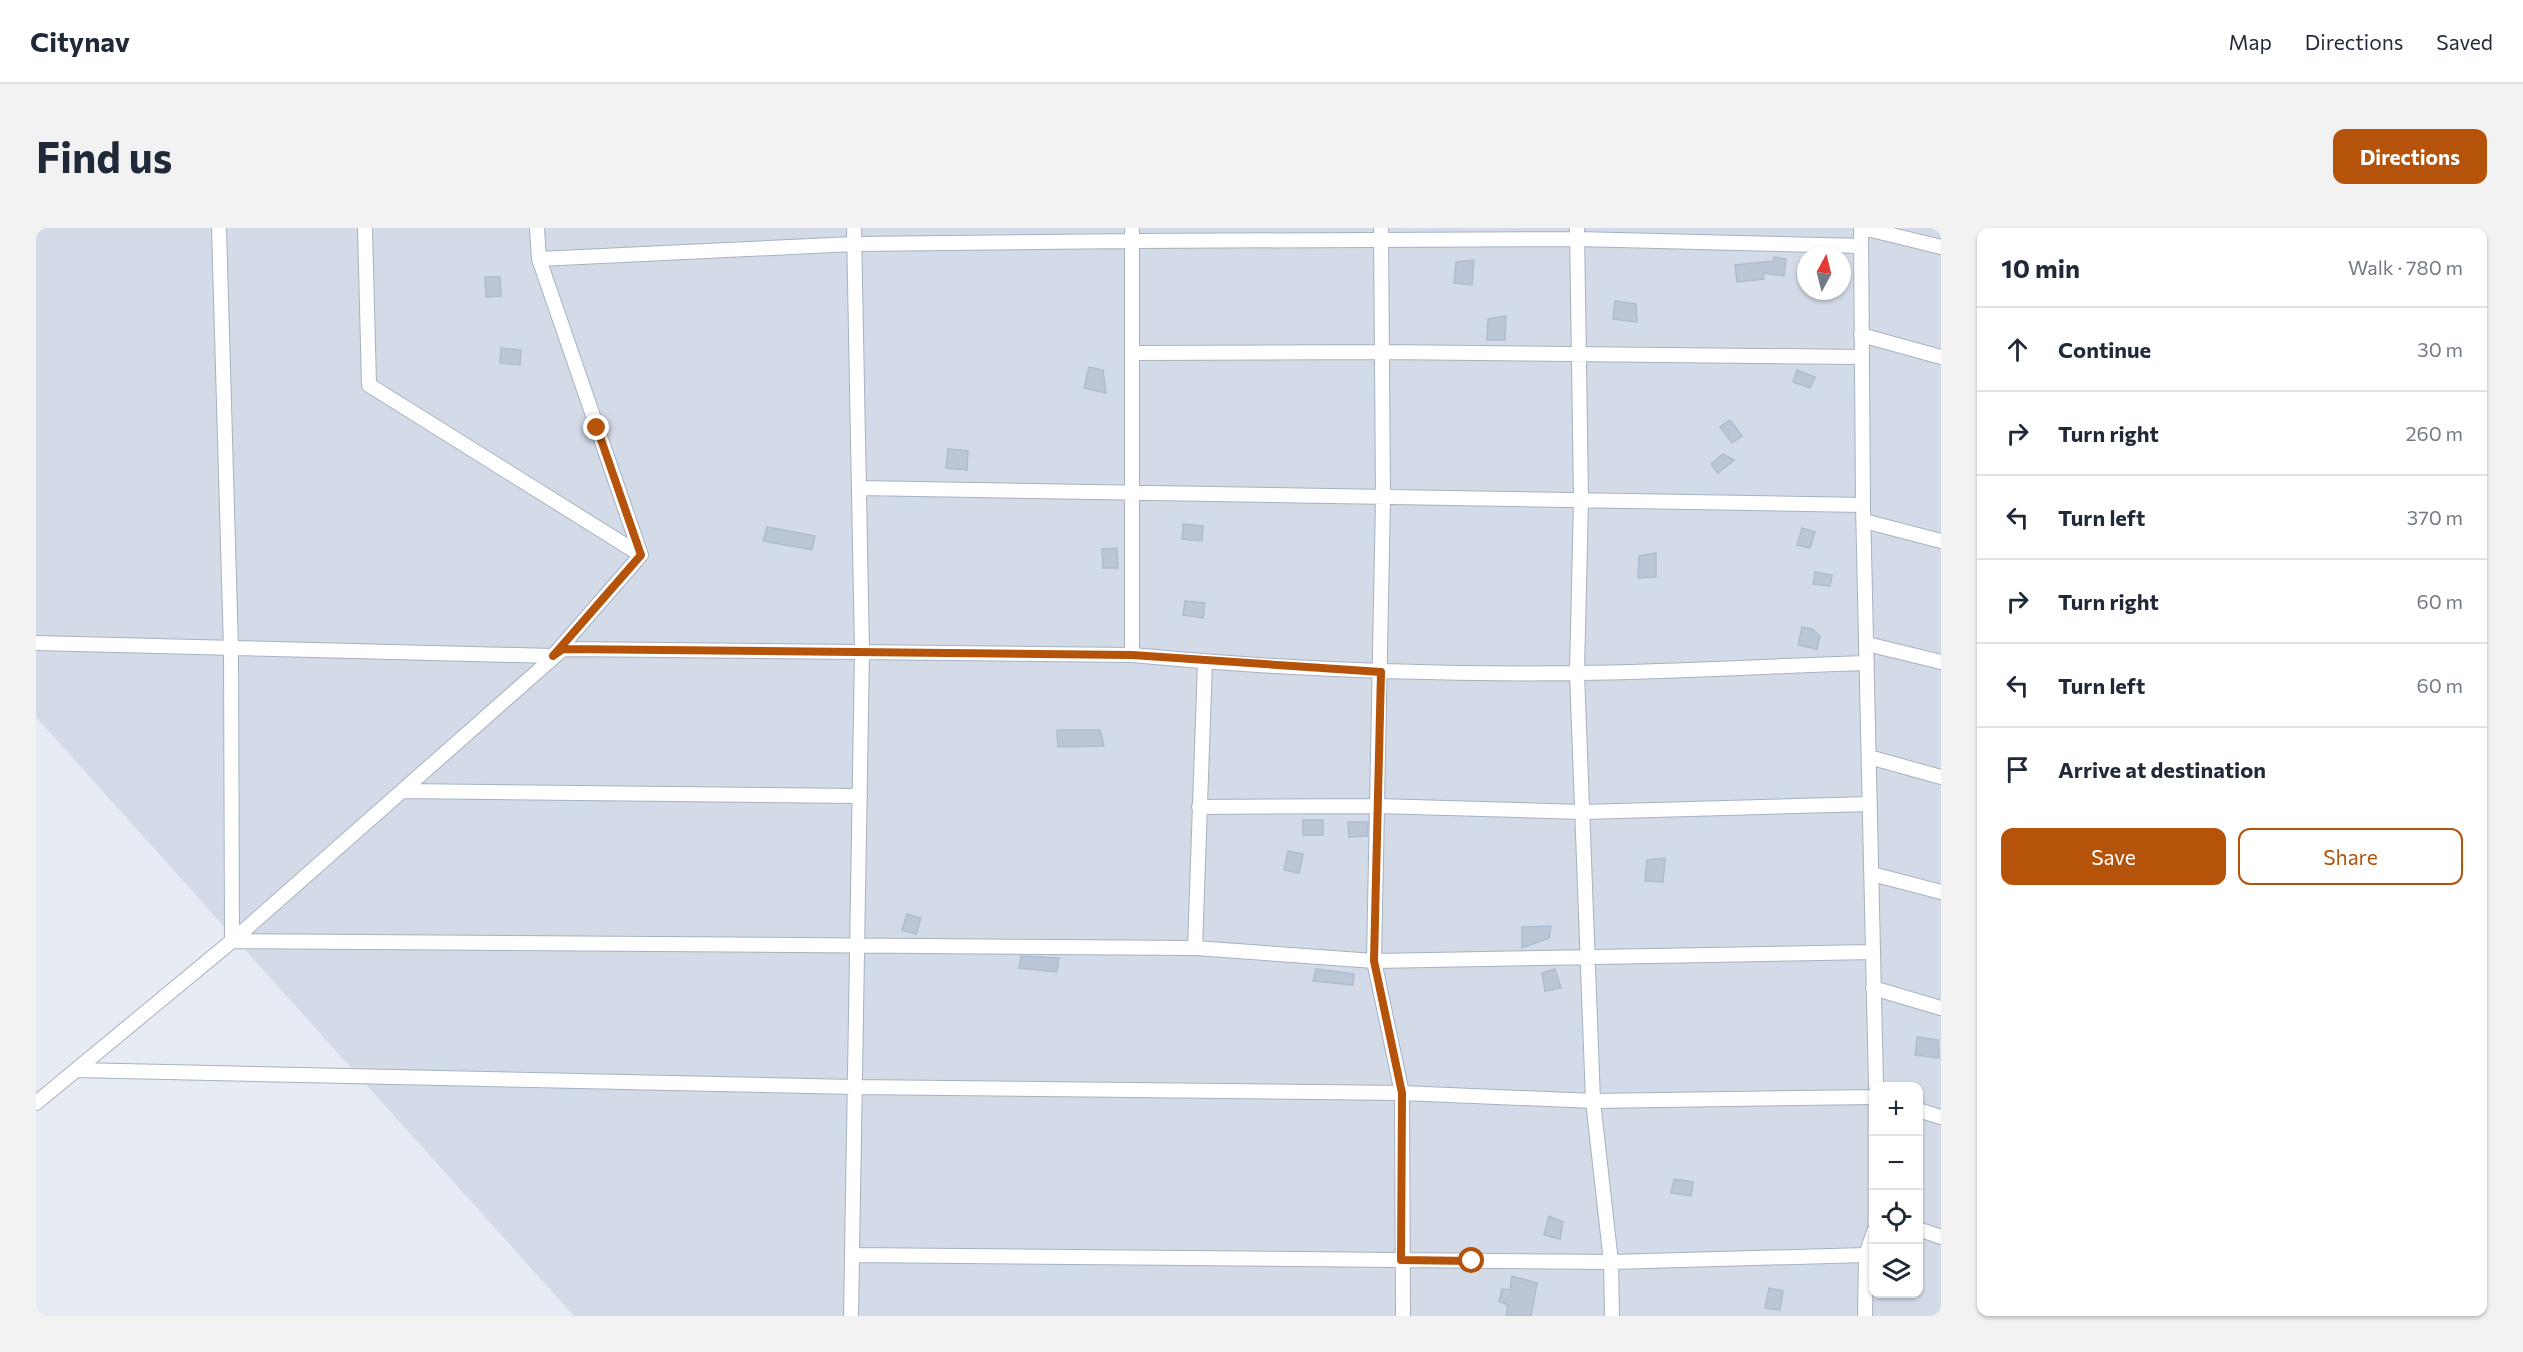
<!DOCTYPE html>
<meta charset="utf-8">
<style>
:root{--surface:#fff;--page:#f2f2f3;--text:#1f2937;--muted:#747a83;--line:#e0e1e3;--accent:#b45309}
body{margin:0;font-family:Commissioner,sans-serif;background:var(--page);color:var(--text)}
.controls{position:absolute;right:18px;bottom:18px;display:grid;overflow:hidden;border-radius:12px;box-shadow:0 2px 4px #0004}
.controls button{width:54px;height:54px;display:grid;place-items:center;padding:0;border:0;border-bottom:2px solid var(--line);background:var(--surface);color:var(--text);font:30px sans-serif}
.compass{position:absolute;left:1761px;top:18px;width:54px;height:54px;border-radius:50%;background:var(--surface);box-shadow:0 2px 4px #0004;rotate:7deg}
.stop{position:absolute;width:18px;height:18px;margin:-14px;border:4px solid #b45309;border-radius:50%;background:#fff}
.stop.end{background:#b45309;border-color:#fff;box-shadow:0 2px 6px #0008}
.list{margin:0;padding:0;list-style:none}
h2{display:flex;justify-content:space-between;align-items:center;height:78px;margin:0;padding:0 24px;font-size:26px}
h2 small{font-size:20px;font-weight:400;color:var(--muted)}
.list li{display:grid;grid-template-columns:39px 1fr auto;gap:18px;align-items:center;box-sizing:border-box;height:84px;padding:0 24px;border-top:2px solid var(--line)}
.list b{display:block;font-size:22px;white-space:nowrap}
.list em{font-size:20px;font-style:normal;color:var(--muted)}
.actions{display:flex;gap:12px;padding:18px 24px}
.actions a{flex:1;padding:14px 0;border:2px solid var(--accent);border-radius:12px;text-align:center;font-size:21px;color:var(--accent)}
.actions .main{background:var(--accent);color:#fff}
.icon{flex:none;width:33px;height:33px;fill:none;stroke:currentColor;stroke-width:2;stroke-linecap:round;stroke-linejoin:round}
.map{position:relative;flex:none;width:1905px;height:1088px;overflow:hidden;border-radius:12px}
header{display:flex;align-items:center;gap:36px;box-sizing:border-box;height:84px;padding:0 30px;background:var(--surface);border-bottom:2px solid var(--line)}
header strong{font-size:28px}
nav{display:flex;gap:33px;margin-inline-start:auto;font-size:21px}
.intro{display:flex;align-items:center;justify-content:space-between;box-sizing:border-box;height:144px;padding:0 36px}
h1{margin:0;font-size:42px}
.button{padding:15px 27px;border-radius:12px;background:var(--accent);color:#fff;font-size:21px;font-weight:700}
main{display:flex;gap:36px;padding:0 36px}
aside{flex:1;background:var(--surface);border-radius:12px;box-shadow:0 2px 4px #0004}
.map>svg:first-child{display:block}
.residential{fill:#d4dbe8;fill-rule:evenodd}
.building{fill:#bbc7d6;stroke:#adbdd1;stroke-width:1.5}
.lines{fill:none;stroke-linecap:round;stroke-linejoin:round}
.street-casing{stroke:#a8b1c0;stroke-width:16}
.street{stroke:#fff;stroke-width:14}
.route{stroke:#b45309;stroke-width:8}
</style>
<header>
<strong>Citynav</strong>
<nav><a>Map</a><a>Directions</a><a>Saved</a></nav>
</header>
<div class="intro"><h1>Find us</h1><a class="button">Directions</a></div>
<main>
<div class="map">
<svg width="1905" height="1088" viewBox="0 0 1905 1088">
<rect width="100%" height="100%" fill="#e6ebf4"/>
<path class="residential" d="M0,0H1905V1088H538L0,489ZM1770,27H1806V63H1770ZM1838,858H1882V1066H1838Z"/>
<path class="building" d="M1738,29L1750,31L1748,48L1727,45L1728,51L1701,54L1699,37L1737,33Z
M1438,32L1436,57L1418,55L1420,34Z
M449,49H464L465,68L450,69Z
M1579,73L1600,76L1601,94L1577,91Z
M1470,88L1469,112H1451L1452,91Z
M465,120L485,122L484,137L464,135Z
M1053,139L1067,142L1070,165L1048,160Z
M1761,142L1779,149L1774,160L1757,154Z
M1694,192L1706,208L1696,215L1684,199Z
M912,221L932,223L931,242L910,240Z
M1687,226L1698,232L1682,245L1675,236Z
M1147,296L1167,298L1166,313L1146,311Z
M731,299L779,308L776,322L727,313Z
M1766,300L1779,304L1774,320L1761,317Z
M1081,320L1082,340H1067L1066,321Z
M1620,325V349L1602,350L1603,328Z
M1779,344L1796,347L1794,358L1777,356Z
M1149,373L1169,375L1167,390L1147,387Z
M1766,399L1776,401L1784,408L1781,421L1762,417Z
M1021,502H1064L1068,518L1022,519Z
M1267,592H1287V607H1267Z
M1312,594H1332L1331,608L1313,609Z
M1252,623L1267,626L1263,645L1248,642Z
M1629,630L1627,654L1609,653L1611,632Z
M871,686L885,690L880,706L866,702Z
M1515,698L1513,710L1486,720V699Z
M985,728L1023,730L1021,744L983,740Z
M1280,741L1318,746L1317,757L1277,753Z
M1519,741L1525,760L1509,763L1506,745Z
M1881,809L1902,812L1903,830L1879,827Z
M1638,951L1657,954L1655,968L1635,965Z
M1513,988L1527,994L1524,1011L1508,1007Z
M1476,1048L1501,1055L1495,1088H1470L1472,1077L1463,1073L1466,1061L1474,1062Z
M1733,1060L1747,1063L1744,1082L1729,1080Z"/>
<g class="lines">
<defs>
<path id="street" d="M183,0L195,422L196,713L1159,720L1338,733L1837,724
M329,0L333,157L605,327
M1345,0L1347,270L1338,733L1366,865L1367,1088
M1541,0L1545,271L1541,445L1557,873L1575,1034L1576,1088
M1825,0L1827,277L1840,858
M1827,0L1905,19
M503,31L818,16L1097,13L1541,11L1825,18
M1825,107L1905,129
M1097,125L1346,124L1826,129
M823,260L1827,277
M1828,293L1905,313
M0,415L517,428L605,327L503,31L501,0
M1831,416L1905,434
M1096,427V0
M1831,435C1734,438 1637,444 1541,445C1392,447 1243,441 1096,427L527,421L196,713L40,842L819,859L1366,865L1557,873L1838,869
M1833,529L1905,549
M367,563L824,568
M1163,579L1341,578L1546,584L1834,576
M1836,646L1905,664
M1159,720L1169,434
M1837,760L1905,780
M0,875L40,842
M1882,882L1905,889
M1882,1001L1905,1009
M816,1027L1575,1034L1830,1027
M815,1088L826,424L818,0
M1829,1088L1830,1027L1838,1003"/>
</defs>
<use href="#street" class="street-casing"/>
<use href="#street" class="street"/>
</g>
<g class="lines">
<path class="route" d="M561,200L605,327L517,428L527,421L1096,427L1345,444L1338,733L1366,865L1365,1032L1436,1033"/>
</g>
</svg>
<div class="controls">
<button>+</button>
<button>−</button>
<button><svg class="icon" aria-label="locate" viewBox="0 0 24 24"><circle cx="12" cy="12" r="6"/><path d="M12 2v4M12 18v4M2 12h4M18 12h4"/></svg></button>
<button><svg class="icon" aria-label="layers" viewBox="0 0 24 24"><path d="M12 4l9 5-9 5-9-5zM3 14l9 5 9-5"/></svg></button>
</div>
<svg class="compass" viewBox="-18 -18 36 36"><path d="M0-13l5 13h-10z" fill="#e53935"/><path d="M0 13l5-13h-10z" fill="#747a83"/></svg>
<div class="stop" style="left:1436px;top:1033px"></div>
<div class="stop end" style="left:561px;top:200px"></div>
</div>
<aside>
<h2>10 min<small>Walk · 780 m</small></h2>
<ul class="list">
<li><svg class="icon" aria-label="ahead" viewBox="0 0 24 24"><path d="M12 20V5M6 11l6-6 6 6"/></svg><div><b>Continue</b></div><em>30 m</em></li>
<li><svg class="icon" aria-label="right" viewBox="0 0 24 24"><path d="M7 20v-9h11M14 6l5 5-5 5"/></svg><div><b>Turn right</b></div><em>260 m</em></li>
<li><svg class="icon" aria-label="left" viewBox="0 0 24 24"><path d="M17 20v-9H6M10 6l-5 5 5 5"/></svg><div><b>Turn left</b></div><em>370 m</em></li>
<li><svg class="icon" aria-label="right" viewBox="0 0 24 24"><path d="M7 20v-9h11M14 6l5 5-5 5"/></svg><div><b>Turn right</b></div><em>60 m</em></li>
<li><svg class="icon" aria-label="left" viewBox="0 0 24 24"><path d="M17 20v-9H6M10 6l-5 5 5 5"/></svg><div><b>Turn left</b></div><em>60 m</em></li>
<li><svg class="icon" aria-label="arrive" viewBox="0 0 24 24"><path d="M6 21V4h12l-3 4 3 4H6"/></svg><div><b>Arrive at destination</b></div></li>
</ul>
<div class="actions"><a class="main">Save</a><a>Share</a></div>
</aside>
</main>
